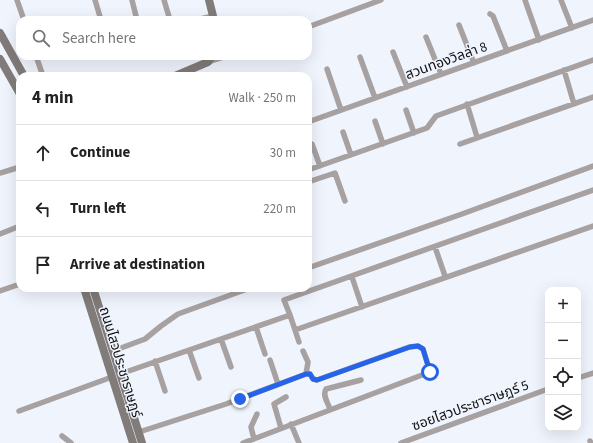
<!DOCTYPE html>
<meta charset="utf-8">
<style>
:root{--surface:#fff;--page:#f6f6f6;--text:#222;--muted:#767676;--line:#e0e0e0}
body{margin:0;font-family:"Source Sans 3","Noto Sans Thai",sans-serif;background:var(--page);color:var(--text)}
.controls{position:absolute;right:12px;bottom:12px;display:grid;overflow:hidden;border-radius:8px;box-shadow:0 4px 16px #0002}
.controls button{width:36px;height:36px;display:grid;place-items:center;padding:0;border:0;border-bottom:1px solid var(--line);background:var(--surface);color:var(--text);font:20px sans-serif}
.stop{position:absolute;width:12px;height:12px;margin:-9px;border:3px solid #2563eb;border-radius:50%;background:#fff}
.stop.end{background:#2563eb;border-color:#fff;box-shadow:0 1px 4px #0008}
.list{margin:0;padding:0;list-style:none}
h2{display:flex;justify-content:space-between;align-items:center;height:52px;margin:0;padding:0 16px;font-size:17px}
h2 small{font-size:13px;font-weight:400;color:var(--muted)}
.list li{display:grid;grid-template-columns:26px 1fr auto;gap:12px;align-items:center;box-sizing:border-box;height:56px;padding:0 16px;border-top:1px solid var(--line)}
.list b{display:block;font-size:15px;white-space:nowrap}
.list em{font-size:13px;font-style:normal;color:var(--muted)}
.icon{flex:none;width:22px;height:22px;fill:none;stroke:currentColor;stroke-width:2;stroke-linecap:round;stroke-linejoin:round}
.map{position:relative;flex:none;width:593px;height:443px;overflow:hidden}
.search{position:absolute;background:var(--surface);box-shadow:0 4px 16px #0002;left:16px;top:16px;width:296px;height:44px;display:flex;align-items:center;gap:10px;box-sizing:border-box;padding:0 14px;border-radius:12px;color:var(--muted);font-size:15px}
.panel{position:absolute;background:var(--surface);box-shadow:0 4px 16px #0002;left:16px;top:72px;width:296px;height:220px;border-radius:12px}
.map>svg:first-child{display:block}
.lines{fill:none;stroke-linecap:round;stroke-linejoin:round}
.street{stroke:#a7a2a1;stroke-width:5.5}
.secondary{stroke:#817b79;stroke-width:8}
.route{stroke:#2563eb;stroke-width:5}
.labels{text-anchor:middle;stroke-width:3;stroke-linejoin:round;paint-order:stroke}
.street-label{font-size:14px;fill:#111215;stroke:#f0f4fd}
</style>
<div class="map">
<svg width="593" height="443" viewBox="0 0 593 443">
<rect width="100%" height="100%" fill="#f0f4fd"/>
<g class="lines">
<path class="street" d="M17,0L24,20
M95,0L101,20
M132,0L137,20
M164,0L170,20
M525,0L539,40
M561,0L572,28
M490,14L493,16L507,51
M196,20L213,16
M459,25L474,63
M308,27L381,0
M426,37L441,74
M393,52L407,87
M36,56L43,76
M360,57L375,98
M208,62L227,56
M327,69L341,110
M564,70L574,104
M467,104L477,137
M406,110L414,133
M375,121L383,144
M308,122L593,20
M343,132L351,155
M312,144L320,166
M460,144L593,97
M308,170L427,128L436,116L593,60
M0,173L20,167
M20,179V180
M308,182L335,173L345,201
M0,234L20,226
M435,247L445,276
M308,268L462,214L593,166
M352,277L362,307
M0,291L20,284
M290,315L295,330L593,226
M256,327L265,354
M295,330L299,342
M221,339L231,367
M189,350L199,378
M113,351L145,339L161,326L178,314L250,288
M303,351L308,362L306,374
M270,360L278,384
M155,361L165,391
M120,374L290,315L284,300L593,190
M578,378L593,373
M330,409C328,403 322,395 326,389L361,380
M19,411L112,377
M291,424L299,443
M281,428L274,404L286,397
M139,432L226,404L306,374H310L313,379L317,380L409,347L418,346L423,349L430,372L243,443
M62,436L71,443
M254,439L251,427L257,414
M590,441L591,443
M401,443L548,389"/>
<path class="secondary" d="M209,0L214,20
M0,33L24,76
M0,59L20,94
M175,76L208,62L212,56
M84,288L133,443
M93,288L142,443"/>
</g>
<g class="lines">
<path class="route" d="M240,399L306,374H310L313,379L317,380L410,347L418,346L423,349L430,372"/>
</g>
<g class="labels">
<g class="street-label">
<text transform="translate(446 60) rotate(-20)" y="5">สวนทองวิลล่า 8</text>
<text transform="translate(121 362) rotate(73)" y="5">ถนนไสวประชาราษฎร์</text>
<text transform="translate(470 405) rotate(-20)" y="5">ซอยไสวประชาราษฎร์ 5</text>
</g>
</g>
</svg>
<div class="controls">
<button>+</button>
<button>−</button>
<button><svg class="icon" aria-label="locate" viewBox="0 0 24 24"><circle cx="12" cy="12" r="6"/><path d="M12 2v4M12 18v4M2 12h4M18 12h4"/></svg></button>
<button><svg class="icon" aria-label="layers" viewBox="0 0 24 24"><path d="M12 4l9 5-9 5-9-5zM3 14l9 5 9-5"/></svg></button>
</div>
<div class="stop" style="left:430px;top:372px"></div>
<div class="stop end" style="left:240px;top:399px"></div>
<div class="search"><svg class="icon" aria-label="search" viewBox="0 0 24 24"><circle cx="10" cy="10" r="6"/><path d="M15 15l6 6"/></svg>Search here</div>
<section class="panel">
<h2>4 min<small>Walk · 250 m</small></h2>
<ul class="list">
<li><svg class="icon" aria-label="ahead" viewBox="0 0 24 24"><path d="M12 20V5M6 11l6-6 6 6"/></svg><div><b>Continue</b></div><em>30 m</em></li>
<li><svg class="icon" aria-label="left" viewBox="0 0 24 24"><path d="M17 20v-9H6M10 6l-5 5 5 5"/></svg><div><b>Turn left</b></div><em>220 m</em></li>
<li><svg class="icon" aria-label="arrive" viewBox="0 0 24 24"><path d="M6 21V4h12l-3 4 3 4H6"/></svg><div><b>Arrive at destination</b></div></li>
</ul>
</section>
</div>
